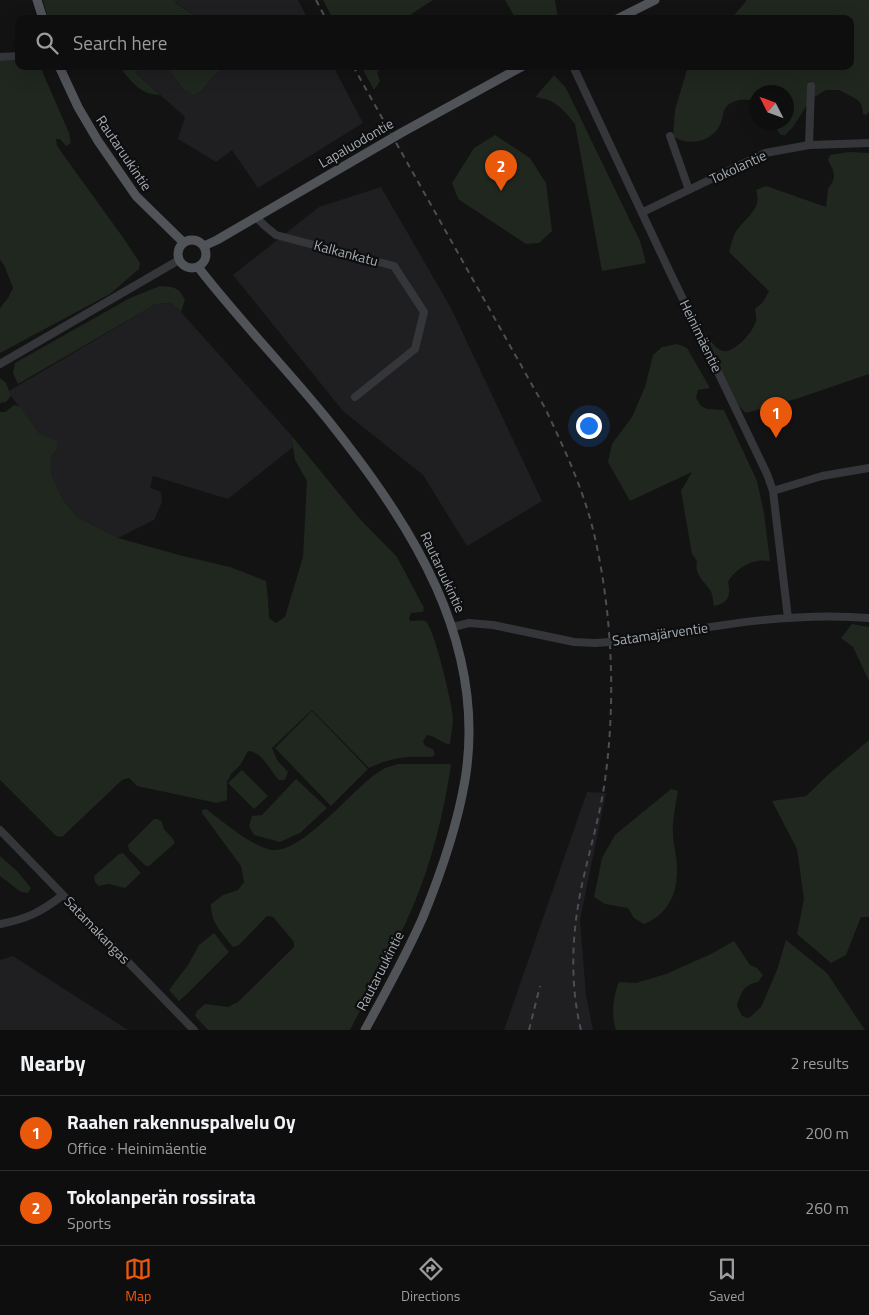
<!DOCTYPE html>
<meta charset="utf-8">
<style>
:root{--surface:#0e0e0f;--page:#171718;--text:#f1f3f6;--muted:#9b9c9e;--line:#2e2e2f;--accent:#ea580c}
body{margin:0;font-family:"Titillium Web",sans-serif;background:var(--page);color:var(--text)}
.compass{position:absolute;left:749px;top:85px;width:45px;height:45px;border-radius:50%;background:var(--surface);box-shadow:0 5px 20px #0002;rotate:312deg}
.you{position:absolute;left:588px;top:425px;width:18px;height:18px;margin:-12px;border:4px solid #fff;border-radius:50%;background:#1a73e8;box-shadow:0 0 0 8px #1a73e833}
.badge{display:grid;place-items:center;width:32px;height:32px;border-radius:50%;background:var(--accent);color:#fff;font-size:16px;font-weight:700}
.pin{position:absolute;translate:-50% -41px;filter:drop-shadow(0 1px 2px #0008)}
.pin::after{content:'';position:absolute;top:26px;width:18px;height:15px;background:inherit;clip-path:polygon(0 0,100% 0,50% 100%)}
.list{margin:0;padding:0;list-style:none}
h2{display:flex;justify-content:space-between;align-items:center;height:65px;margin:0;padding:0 20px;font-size:21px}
h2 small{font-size:16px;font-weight:400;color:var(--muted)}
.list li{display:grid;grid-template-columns:32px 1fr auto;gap:15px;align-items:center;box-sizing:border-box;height:75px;padding:0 20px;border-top:1px solid var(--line)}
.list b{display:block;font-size:19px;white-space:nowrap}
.list p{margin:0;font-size:16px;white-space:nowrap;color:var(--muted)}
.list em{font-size:16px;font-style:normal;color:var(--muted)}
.icon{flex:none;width:28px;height:28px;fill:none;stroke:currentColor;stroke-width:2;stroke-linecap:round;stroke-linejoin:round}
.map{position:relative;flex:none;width:869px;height:1030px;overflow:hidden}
.search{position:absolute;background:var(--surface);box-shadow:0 5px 20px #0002;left:15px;right:15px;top:15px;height:55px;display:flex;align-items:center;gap:12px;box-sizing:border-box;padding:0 18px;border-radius:10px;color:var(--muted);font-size:19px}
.sheet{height:215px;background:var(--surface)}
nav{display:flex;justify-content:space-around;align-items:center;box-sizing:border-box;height:70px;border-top:1px solid var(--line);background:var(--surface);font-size:14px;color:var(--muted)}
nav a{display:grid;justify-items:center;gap:2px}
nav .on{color:var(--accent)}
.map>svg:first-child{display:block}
.built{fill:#1f1f21}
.green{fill:#1f271f}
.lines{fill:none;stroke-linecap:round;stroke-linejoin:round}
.minor{stroke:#343639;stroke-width:8}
.major{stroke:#505358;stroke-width:9}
.rail{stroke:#4b4e52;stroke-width:2;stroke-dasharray:6 5;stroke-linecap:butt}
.minor-bridge{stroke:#343639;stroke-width:8}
.labels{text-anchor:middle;stroke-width:4.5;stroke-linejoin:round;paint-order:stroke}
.street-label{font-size:14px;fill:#a5acb4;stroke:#0e0e0f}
</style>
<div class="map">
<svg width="869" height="1030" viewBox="0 0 869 1030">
<rect width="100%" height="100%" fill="#131314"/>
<path class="built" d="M176,0H298L308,19H201L174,2Z
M143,66H166L183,89H203L223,66H333L363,123L258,188L232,150L216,162L178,139L185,117L136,73Z
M381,187L451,308L542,501L467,546L423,475L343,411L233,275L319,207Z
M171,303L181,312L291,435L293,447L228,499L153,476L150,488L161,492L162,502L154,520L118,538L77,517L62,498L50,475L51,457L58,448L57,442L39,433L11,396L9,391L156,304Z
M587,792L606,793L580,920L586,995L593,1030H504Z
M13,956L128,1030H0V960Z"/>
<path class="green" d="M43,0H176L175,3L201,19H48Z
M323,0H433L404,19H333Z
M505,0H555L558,19H516Z
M747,0H869V112L866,115L863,114L862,106L858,100L839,90H826L813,98V84L810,81L807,84V105L793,127L785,135H781L778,132L774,123L786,122V92H756V101C747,99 734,99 727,106C722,111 723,119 720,125C712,142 688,147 673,136L675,110L688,66H850V19H731Z
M19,60V66H40L69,133L71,143L66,146L60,139H56L57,146L122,236L140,263L139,269L110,294L0,353V308L8,298L13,288L4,265L0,260V61Z
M119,66H143L136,73L160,95C140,95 131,81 119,66Z
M166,66H223L203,89L194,95L183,89Z
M361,66H386L377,72L380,81L374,90Z
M554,75L566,88L640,241L646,263L602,271L575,124C563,109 556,100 536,97C541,89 548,83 554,75Z
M495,135L530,158L546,183L552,231L539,243L526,244L458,199L452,183L474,148Z
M849,152L869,153V374L799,398L746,413L733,400L704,331C709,338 715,349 723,351C735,353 753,332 756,321C757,317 755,313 755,309L763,302L769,291L729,252C731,246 732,239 735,233C744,218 763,210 756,190L766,186L826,207L828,189L832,183L834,177L833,170L828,160L830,155Z
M160,286C174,287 179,287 185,300L181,312L171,303L156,304L18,384L13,373L15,363L130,298Z
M677,344L687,348L710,388L698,390L696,398L701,406L707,409L724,410L757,481L764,513L770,561C766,561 762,560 758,561C747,562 733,572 728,582C731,595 729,603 714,606C713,601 713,594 710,590C703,580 694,574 697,561L692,554L681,491L692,472L630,501L608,462L612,444L632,417L645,387L653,355L662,347Z
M0,378L6,383L11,396L6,402L0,403Z
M14,405L20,407L39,433L57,441L58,448L51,457V475L62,498L77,517L118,538L183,556L230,567L266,581L268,598L269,618L276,623L285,617L303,557L307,481L295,460L291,435L359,518L397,557L424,608L423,612L411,613L409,618L410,621C414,621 421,620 425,621C434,625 452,704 453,717C453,726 451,735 450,744C442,744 436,736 427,735L423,741L425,746L433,749L435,755L432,757C407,756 392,757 369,768L312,710L272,748L277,760L288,772L285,780H279C269,770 263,752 248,751L241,764L231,774L227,782V800L217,803L137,786L129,778L122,780L62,837L56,836L0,780V412H5Z
M852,624L869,627V681L853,647L841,638Z
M312,711L368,769L331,806L275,748Z
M869,740V917H861L846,955L831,963L797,934L804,899L797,849L772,801L806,796L830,773Z
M398,764H451C444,814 431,865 411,911C393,952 370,991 350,1030H208L195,1016L197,1011L205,1004L228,1007L238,1002L294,947V942L273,917L267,916L239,945L233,947C223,934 210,922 211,904L223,895L238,890L244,882L241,866L202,813V810L206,809C221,820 256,850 274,850C305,851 353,788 380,771C385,767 392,766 398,764Z
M242,770L268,796L254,809L228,783Z
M296,779L327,808L300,833L280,842L254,835L249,826L252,816L262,815Z
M671,789L678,791C676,804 672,820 673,833C673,841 675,849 676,856C680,886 673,912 644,924L634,918L628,908L605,904L594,897L602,858L615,835Z
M154,819H158L162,822L164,829L174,840V844L149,866H146L129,850L128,845Z
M123,853L141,873L125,888L109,884L99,886L95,882L94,876L119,854Z
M0,856L17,871L31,888L28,893L21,892L0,876Z
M214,933L229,952L186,995L179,1001L169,990L188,965L199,945Z
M786,940L827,973L865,1030H616C611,1015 613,996 619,982L636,983L666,974L711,954L734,941L750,965L757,968L763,975L758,982C743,985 741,993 737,1006L742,1016L749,1018L761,1007L777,970Z"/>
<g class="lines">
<path class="minor" d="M0,57L19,56
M573,66L666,264L767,474L773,491L788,618
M670,136L689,190
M809,145L811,86
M643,212L765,153L809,145L869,143
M256,217L265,226L276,235L394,266L424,312L415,349L355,397
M0,364L179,260
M773,491L822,476L869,468
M453,627L469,623L493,625L574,642L595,643
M623,641C704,628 787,611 869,618
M0,830L194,1030
M0,924C27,919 41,912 63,895"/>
<path class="major" d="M37,0L43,19
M617,19L655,0
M59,66L78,107L98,141L136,196L183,242
M178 254a14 14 0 1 1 28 0a14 14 0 1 1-28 0Z
M204,246L217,240L401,133L523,66
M198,267C239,320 286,368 328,420C410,523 488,641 465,780C457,827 441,873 423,917C406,956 385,993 365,1030"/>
<path class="rail" d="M316,0L326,19
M353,66L545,408C565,450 585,493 595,538C613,618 616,707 604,787C599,818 590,849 583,880C572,928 569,981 581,1030
M529,1030L540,986"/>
<path class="minor-bridge" d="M595,643L623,641"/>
</g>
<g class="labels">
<g class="street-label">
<text transform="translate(356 143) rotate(-30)" y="5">Lapaluodontie</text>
<text transform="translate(124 153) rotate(56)" y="5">Rautaruukintie</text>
<text transform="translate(738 167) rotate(-25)" y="5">Tokolantie</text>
<text transform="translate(346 253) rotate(15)" y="5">Kalkankatu</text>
<text transform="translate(701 336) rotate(64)" y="5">Heinimäentie</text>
<text transform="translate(443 572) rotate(65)" y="5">Rautaruukintie</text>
<text transform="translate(660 634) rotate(-8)" y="5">Satamajärventie</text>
<text transform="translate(97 930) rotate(46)" y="5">Satamakangas</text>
<text transform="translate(380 971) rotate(-63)" y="5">Rautaruukintie</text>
</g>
</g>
</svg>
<svg class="compass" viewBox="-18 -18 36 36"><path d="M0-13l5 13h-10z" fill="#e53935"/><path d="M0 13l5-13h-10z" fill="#9b9c9e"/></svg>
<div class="you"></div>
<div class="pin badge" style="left:776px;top:438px">1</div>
<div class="pin badge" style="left:501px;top:191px">2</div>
<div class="search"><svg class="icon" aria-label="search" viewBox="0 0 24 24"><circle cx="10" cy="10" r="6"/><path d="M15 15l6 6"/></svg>Search here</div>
</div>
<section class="sheet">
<h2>Nearby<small>2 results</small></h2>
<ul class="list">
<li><span class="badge">1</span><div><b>Raahen rakennuspalvelu Oy</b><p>Office · Heinimäentie</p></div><em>200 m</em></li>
<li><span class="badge">2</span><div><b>Tokolanperän rossirata</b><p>Sports</p></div><em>260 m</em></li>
</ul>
</section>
<nav>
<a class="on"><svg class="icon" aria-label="map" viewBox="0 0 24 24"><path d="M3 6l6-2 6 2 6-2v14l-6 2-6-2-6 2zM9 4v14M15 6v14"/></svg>Map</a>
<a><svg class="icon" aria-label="directions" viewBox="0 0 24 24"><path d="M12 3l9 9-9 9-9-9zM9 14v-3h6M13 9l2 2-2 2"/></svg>Directions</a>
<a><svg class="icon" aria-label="saved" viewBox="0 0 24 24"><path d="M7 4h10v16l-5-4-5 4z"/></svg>Saved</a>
</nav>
